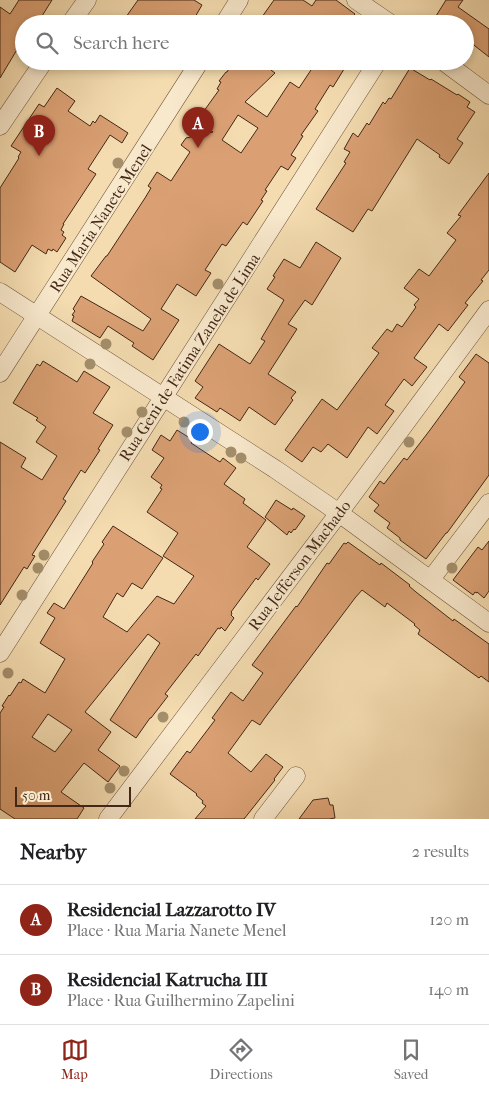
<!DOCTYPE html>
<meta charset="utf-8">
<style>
:root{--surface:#fff;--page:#f6f6f6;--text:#202124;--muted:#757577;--line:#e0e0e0;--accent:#8f2418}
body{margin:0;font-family:"IM FELL French Canon",serif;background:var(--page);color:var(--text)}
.scale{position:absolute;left:15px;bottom:12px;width:116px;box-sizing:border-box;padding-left:5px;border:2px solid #432817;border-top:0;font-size:14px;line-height:18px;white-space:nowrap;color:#432817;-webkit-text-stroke:4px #f8e8cc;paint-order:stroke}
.you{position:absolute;left:199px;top:431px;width:18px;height:18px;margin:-12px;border:4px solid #fff;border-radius:50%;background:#1a73e8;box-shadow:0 0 0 8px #1a73e833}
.badge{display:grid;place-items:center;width:32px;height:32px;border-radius:50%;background:var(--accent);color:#fff;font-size:16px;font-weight:700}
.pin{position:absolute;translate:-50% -41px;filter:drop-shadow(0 1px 2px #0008)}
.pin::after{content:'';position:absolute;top:26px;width:18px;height:15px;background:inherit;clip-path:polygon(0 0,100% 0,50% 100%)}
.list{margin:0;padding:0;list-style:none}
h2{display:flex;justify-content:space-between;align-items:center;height:65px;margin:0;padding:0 20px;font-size:21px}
h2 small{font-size:16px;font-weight:400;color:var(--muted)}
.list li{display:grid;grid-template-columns:32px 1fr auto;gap:15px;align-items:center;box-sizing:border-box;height:70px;padding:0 20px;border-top:1px solid var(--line)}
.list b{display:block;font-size:19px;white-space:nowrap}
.list p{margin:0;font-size:16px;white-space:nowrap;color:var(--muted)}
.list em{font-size:16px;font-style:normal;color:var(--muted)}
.icon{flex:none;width:28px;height:28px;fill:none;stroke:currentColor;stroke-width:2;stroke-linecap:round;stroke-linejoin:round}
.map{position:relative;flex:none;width:489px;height:819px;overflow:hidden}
.search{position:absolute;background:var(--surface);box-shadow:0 2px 8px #0003;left:15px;right:15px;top:15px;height:55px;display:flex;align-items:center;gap:12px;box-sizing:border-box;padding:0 18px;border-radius:28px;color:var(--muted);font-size:19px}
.sheet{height:205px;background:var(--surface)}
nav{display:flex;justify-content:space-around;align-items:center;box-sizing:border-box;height:70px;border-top:1px solid var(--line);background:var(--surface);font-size:14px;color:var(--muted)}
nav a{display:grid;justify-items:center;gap:2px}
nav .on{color:var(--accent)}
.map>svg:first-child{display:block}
.building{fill:#daa073;stroke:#432817;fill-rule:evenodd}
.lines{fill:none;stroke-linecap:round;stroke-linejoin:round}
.minor-casing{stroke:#6f553d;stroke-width:19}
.minor{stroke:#f8e8cc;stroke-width:18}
.tree{fill:#a48e6b}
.labels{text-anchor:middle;stroke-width:4;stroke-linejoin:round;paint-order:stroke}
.street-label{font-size:16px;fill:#432817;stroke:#f8e8cc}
</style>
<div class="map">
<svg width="489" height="819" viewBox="0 0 489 819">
<rect width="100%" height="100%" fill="#f4dcb0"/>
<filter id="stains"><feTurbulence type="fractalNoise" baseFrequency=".004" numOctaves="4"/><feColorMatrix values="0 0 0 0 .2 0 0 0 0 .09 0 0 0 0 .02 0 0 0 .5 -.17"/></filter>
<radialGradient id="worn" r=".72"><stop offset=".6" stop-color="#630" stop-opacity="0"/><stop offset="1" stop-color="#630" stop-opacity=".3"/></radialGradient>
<path class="building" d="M19,0H52L37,24H24V38L0,78V7L10,14Z
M138,0H194L202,5L191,24H121Z
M274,0H303L312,6L316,0H336L355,14L354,15L368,24H257Z
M446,0H463L458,7L489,29V57L465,38V24H431Z
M234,61H277L271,70L275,73L245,102L267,117L290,82L299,88L317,61H349L333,87L330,85L315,109L318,111L301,135L303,136L291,155L296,158L288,170L281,166L265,190L267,191L261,200L263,201L247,225L243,222L226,246L222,244L205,270L211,273L196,296L177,284L161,309L179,320L153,360L132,346L134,343L108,326L100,338L72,321L74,316L72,315L75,311L73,309L81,296L143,331L151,319L91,276L106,256H107L145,198L151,188L148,186L157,172L171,181L190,152L181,145L186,138L213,132L196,122L219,90L217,89L221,82L219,81L226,72H227ZM238,115L258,128L241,153L222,140Z
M410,68L430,80L431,79L457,95L458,94L470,102L467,107L475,112L457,139L463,143L449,164L439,157L440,155L417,139L372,211L368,209L353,232L316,209L346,163L344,162L350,152L344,149L353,133L358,137L367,123L369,125L383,102L385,104L389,98L391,99Z
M57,88L75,101L68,111L90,126L93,121L95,123L100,115L128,133L122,143L110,135L88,169L96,174L63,224H64L61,230L64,232L62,235L66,238L57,252L53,249L52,251L48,249L46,254L32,245L15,272L0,262V188L19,158L18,157L21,152L11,146L39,104L44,107Z
M489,173V270L481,280L483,281L465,303L468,305L448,331L439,324L414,358L427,367L412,386L404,379L385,405L394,411L377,434L368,427L347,458L328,444L321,452L313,447L302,462L285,450L322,399L337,410L379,353L372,348L387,329L392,332L397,324L402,327L416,307L414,305L419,299L404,288L419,269L429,276L456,240L447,233L461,216L458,215Z
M316,242L341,258L312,305L305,300L288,324L297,329L268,374L296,392L291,398L293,400L275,425L249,407L240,421L220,408L217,412L195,398L203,387L195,381L219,344L250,364L265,341L261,339L284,300L267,289L275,277L273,276L284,259L300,268Z
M476,354L489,363V475L447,533H446L426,559L400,540V538L387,528L390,523L374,511L379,505L369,497L380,481L384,484L404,458L407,460L430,430L465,382L459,377Z
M43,361L77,382L84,371L110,387L93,413L113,425L98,449L100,450L85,473L81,470L63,499L66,501L32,555L35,556L27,569L24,567L0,605V442L26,458L21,467L42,480L57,456L36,442L46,427L36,420L38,418L13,403L37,364L40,366Z
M177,430L193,440L191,443L220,462L223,458L236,468L224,484L245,499L243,503L266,520L247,547L270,564L258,580L256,578L231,612L232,613L231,615L234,618L225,631L221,627L220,629L218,628L198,656L196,654L165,694L168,696L151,718H150L136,738L110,720L160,643L148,634L85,712L111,732L98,750L120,766L108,782L84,763L61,792L84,808L77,819H15L0,809V713L4,707L2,706L9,695L10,696L19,682L21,683L23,679L45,693L65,659L40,643L55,618L47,613L54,603L64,609L93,563L92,562L104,544L102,542L113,526L163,558L142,589L132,583L123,597L117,593L103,617L127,632L157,596L174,604L194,576L163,556L178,533L147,512L162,489L160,488L162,485L151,477L164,458L152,450L161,435L170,441ZM48,714L72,730L55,752L32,737Z
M276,500L292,510L293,508L305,516L295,530L294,529L291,533L289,531L287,535L265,517Z
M489,541V591L484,598L477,592V593L475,592L473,595L453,580L478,547L482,550Z
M348,542L380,565L381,563L410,585L409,586L416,592L453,621L454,619L489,644V682L481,676L479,678L418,634L420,630L414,625L415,624L387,603L385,607L362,590L355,598L264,719L260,725L252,720L228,753L251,772L266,754L283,767L274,779L275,780L244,819H195L206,806L202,803L203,801L196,795L197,794L170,774L187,751L190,753L215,720L212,718L231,692L243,701L263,673L252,665L296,606L297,607L327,563L329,564L344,543L346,544Z
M328,798L330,805H333L335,818L329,819H299L313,800Z"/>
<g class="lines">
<defs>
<path id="minor" d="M356,0L391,24
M70,24L87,0
M224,24L239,0
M443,61L489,95
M0,126L44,61
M0,292L275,469L339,513L489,623
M0,373L200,61
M431,579L489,503
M0,653L378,61
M108,819L339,513L489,310
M263,819L296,776"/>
</defs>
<use href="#minor" class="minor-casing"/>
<use href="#minor" class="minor"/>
</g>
<g class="tree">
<circle cx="118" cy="163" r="5.5"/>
<circle cx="218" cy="284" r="5.5"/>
<circle cx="106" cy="344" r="5.5"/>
<circle cx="90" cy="364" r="5.5"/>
<circle cx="142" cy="412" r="5.5"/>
<circle cx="184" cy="422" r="5.5"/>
<circle cx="127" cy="432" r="5.5"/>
<circle cx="409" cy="442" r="5.5"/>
<circle cx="231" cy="452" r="5.5"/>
<circle cx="241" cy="458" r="5.5"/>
<circle cx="44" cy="555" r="5.5"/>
<circle cx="38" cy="568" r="5.5"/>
<circle cx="452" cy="568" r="5.5"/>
<circle cx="22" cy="595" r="5.5"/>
<circle cx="8" cy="673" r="5.5"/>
<circle cx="163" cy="717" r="5.5"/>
<circle cx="124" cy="771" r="5.5"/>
<circle cx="110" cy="788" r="5.5"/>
</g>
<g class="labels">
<g class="street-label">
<text transform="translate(100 218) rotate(-57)" y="6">Rua Maria Nanete Menel</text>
<text transform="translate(189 357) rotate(-57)" y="6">Rua Geni de Fatima Zanela de Lima</text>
<text transform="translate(299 565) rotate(-53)" y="6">Rua Jefferson Machado</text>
</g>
</g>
<rect width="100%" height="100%" filter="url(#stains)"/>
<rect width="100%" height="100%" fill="url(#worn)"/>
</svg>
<div class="scale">50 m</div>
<div class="you"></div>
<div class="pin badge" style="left:198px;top:148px">A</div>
<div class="pin badge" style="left:39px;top:156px">B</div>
<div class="search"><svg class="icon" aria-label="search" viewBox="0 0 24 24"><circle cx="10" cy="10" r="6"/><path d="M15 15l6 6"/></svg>Search here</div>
</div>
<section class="sheet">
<h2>Nearby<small>2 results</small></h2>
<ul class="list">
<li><span class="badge">A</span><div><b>Residencial Lazzarotto IV</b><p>Place · Rua Maria Nanete Menel</p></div><em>120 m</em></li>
<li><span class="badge">B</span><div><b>Residencial Katrucha III</b><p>Place · Rua Guilhermino Zapelini</p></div><em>140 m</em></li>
</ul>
</section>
<nav>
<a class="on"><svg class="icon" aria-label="map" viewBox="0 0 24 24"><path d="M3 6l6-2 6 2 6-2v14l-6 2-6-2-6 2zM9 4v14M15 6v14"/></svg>Map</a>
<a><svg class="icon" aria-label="directions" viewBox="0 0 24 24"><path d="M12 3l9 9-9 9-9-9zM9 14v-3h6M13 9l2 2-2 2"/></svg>Directions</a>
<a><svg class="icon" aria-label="saved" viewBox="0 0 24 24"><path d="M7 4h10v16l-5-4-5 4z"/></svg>Saved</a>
</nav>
